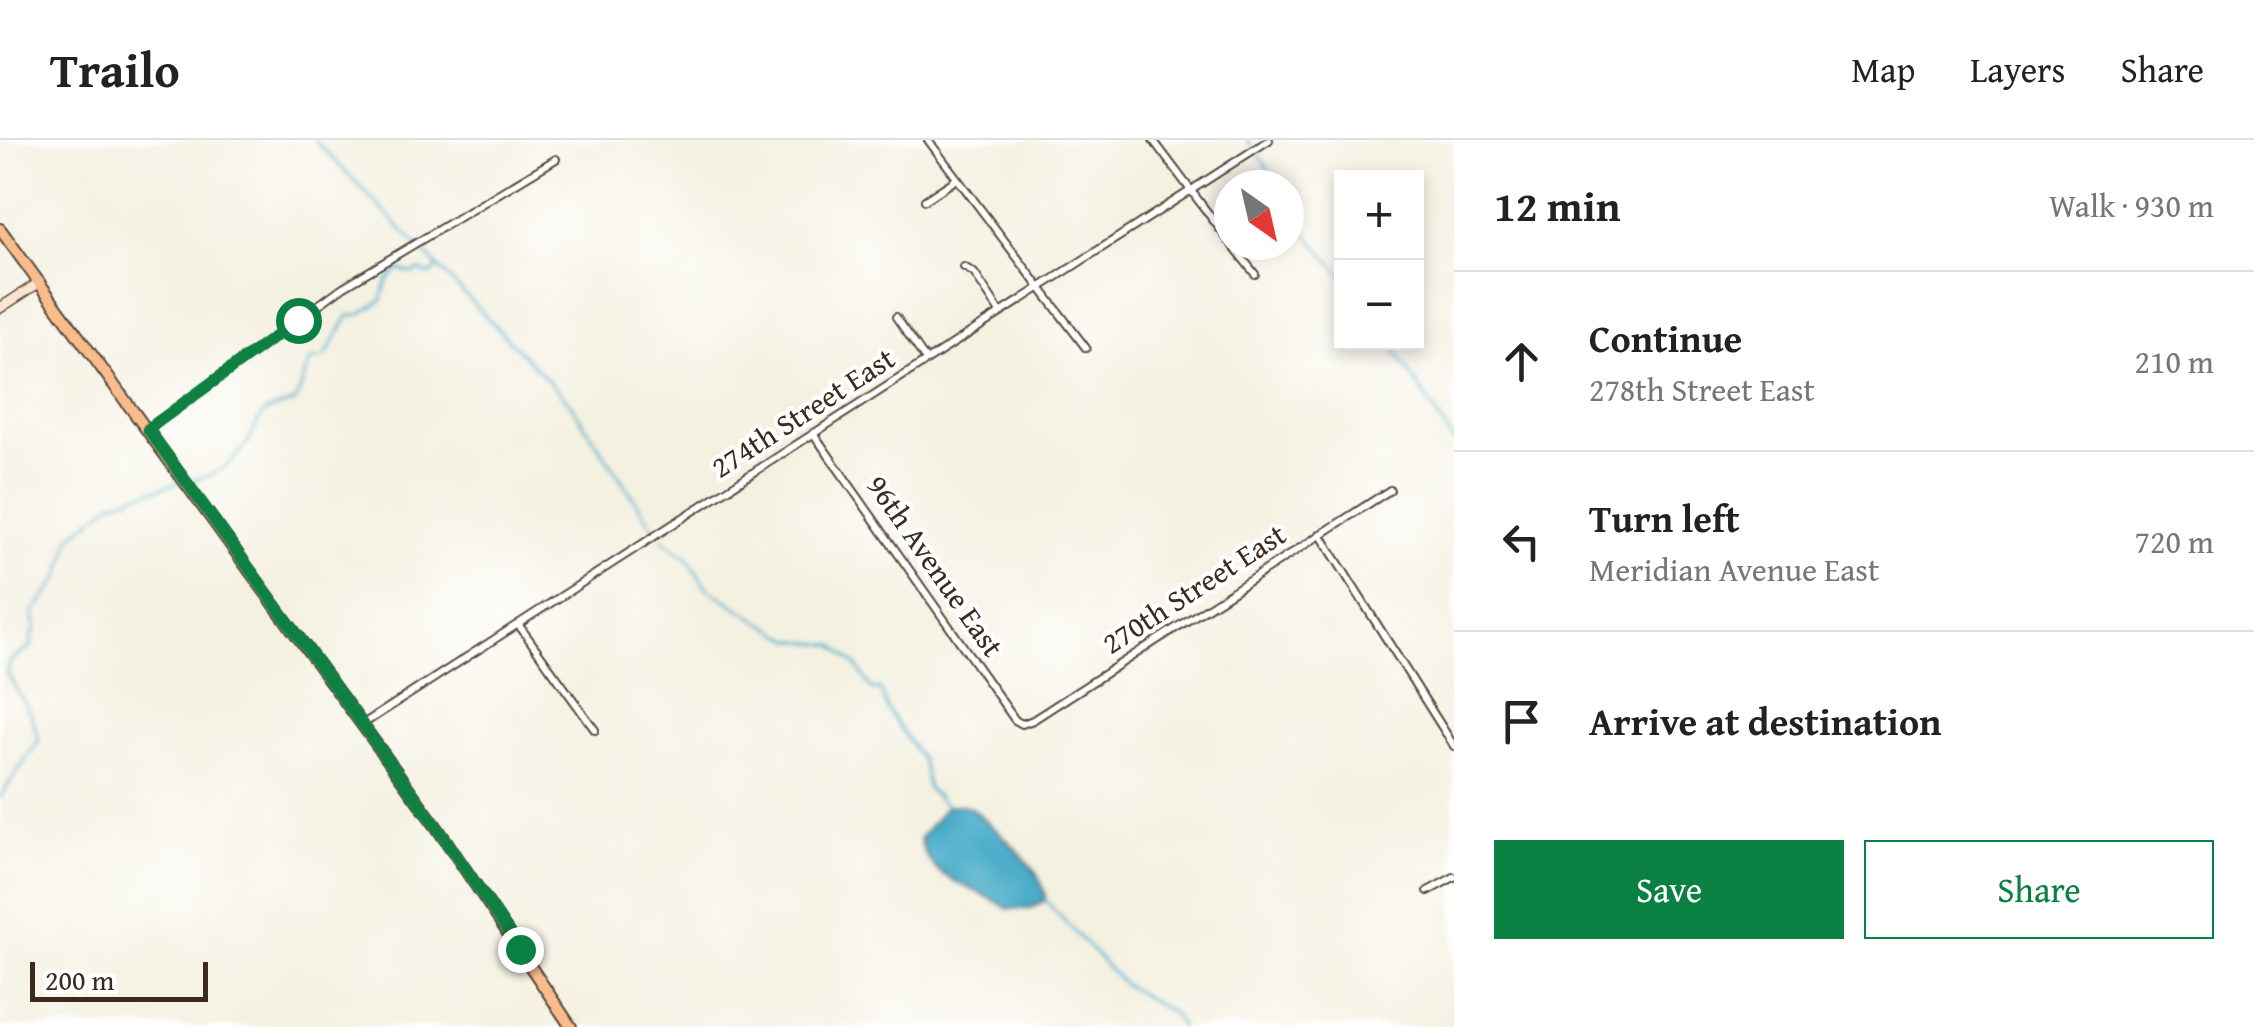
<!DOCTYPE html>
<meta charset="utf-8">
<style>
:root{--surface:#fff;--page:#f2f2f2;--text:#222;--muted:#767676;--line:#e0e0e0;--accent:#0b8043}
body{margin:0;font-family:"Gentium Book Plus",serif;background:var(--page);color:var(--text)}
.controls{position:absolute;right:30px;top:30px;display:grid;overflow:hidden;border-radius:0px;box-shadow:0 5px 15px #0003}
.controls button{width:90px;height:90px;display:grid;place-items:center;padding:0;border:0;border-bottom:2px solid var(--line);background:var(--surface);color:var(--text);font:50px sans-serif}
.compass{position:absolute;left:1214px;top:30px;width:90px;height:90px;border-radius:50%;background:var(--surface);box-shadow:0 5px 15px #0003;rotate:146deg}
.scale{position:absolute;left:30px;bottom:25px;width:178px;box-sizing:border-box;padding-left:10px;border:5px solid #3b2a1e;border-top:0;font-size:28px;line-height:35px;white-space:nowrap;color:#3b2a1e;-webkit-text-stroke:8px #fff;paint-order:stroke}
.stop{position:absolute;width:30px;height:30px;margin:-22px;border:8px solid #0b8043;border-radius:50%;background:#fff}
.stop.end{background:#0b8043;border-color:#fff;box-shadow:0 2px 10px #0008}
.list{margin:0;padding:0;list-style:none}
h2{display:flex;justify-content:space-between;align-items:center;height:130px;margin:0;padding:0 40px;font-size:42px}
h2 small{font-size:32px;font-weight:400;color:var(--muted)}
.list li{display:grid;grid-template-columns:65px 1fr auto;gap:30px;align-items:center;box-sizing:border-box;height:180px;padding:0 40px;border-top:2px solid var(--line)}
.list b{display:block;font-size:38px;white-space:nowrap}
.list p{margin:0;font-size:32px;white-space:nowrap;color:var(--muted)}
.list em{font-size:32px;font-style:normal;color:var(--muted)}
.actions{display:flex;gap:20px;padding:30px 40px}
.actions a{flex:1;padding:22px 0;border:2px solid var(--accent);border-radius:0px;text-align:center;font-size:35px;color:var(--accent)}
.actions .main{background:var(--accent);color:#fff}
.icon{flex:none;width:55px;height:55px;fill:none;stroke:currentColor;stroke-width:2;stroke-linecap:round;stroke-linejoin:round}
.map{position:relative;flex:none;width:1454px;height:887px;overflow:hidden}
header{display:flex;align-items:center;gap:60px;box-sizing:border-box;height:140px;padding:0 50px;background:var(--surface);border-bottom:2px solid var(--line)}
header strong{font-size:48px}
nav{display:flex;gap:55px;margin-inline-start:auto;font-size:35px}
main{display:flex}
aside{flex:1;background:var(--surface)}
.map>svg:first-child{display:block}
.water{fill:#4aacc9;stroke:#426b74;stroke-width:2.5}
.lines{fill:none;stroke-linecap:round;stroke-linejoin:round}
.stream{stroke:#4aacc9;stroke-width:2.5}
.street-casing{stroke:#57483b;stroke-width:10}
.secondary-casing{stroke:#57483b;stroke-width:12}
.primary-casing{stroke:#57483b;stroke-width:14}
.street{stroke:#fff;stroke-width:6}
.secondary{stroke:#fde4d1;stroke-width:9}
.primary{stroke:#fabc8b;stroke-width:10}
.route{stroke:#0b8043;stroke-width:12}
.labels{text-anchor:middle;stroke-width:8;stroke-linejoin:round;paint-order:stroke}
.street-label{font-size:30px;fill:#3b2a1e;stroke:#fff}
</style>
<header>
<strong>Trailo</strong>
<nav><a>Map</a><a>Layers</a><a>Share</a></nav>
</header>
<main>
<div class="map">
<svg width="1454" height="887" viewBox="0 0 1454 887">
<rect width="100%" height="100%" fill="#fff"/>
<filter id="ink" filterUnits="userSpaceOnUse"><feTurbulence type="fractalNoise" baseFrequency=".01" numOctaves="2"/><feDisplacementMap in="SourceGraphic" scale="20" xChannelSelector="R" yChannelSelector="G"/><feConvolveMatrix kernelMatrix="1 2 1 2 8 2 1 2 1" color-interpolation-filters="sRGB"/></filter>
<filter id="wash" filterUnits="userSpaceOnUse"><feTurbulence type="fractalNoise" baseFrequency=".0048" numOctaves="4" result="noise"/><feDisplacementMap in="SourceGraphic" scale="40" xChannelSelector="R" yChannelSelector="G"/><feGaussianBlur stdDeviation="2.25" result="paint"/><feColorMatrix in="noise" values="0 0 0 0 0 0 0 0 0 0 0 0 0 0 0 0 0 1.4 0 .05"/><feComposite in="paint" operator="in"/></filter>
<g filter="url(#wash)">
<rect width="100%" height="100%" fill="#f4f1e1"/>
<path class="water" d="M961,665L972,668C993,688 1047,730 1045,760L1031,768L1008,769C979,746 927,743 920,698L946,666Z"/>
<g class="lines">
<path class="stream" d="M315,0L570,263L655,390
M1248,0L1251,5
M1259,16L1280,45
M1289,60L1306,93L1342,135
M1390,202L1454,302
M324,218L349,176L361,174L382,160L387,140L399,129L412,133L420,130L428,135L435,132L436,127
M192,339C215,339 237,320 249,300C254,291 257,279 265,273C274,266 285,266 295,262C302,248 304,234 311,220L320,219
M662,400L687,417L706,447L754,478L792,500L834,505L857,526L872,550L880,549L887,569L922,621L928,649L945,665
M0,657L39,600L31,575L7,533L11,520L32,506L31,497L36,489L33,473L60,437L71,397L113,362L178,343
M1045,760L1124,845L1173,873L1181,887"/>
</g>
</g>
<g filter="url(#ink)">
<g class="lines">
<defs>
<path id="street" d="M928,0L1086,208
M1153,0L1229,101
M925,60L957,39
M1232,105L1255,134
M964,127L974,133L1000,172
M896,177L926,220
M148,289L343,147L556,19
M813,293L1015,580L1022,584L1033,580L1390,350
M1320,394L1454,606
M518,484L595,590
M363,584L1269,0
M1428,751L1454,737"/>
<path id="secondary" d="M0,168L40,142"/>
<path id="primary" d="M0,89L436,686L571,887"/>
</defs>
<use href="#street" class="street-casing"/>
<use href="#secondary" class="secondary-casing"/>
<use href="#primary" class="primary-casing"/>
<use href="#street" class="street"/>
<use href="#secondary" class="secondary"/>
<use href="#primary" class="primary"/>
</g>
</g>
<g class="lines" filter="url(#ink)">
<path class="route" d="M298,180L148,289L436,686L520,809"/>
</g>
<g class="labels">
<g class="street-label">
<text transform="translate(803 273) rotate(-33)" y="10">274th Street East</text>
<text transform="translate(935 426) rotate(55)" y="10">96th Avenue East</text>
<text transform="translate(1194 449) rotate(-33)" y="10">270th Street East</text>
</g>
</g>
</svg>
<div class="controls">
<button>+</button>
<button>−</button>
</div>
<svg class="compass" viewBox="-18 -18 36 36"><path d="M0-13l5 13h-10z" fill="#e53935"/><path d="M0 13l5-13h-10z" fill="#767676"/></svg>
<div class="scale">200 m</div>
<div class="stop" style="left:298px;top:180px"></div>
<div class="stop end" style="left:520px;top:809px"></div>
</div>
<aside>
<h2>12 min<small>Walk · 930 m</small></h2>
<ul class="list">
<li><svg class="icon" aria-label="ahead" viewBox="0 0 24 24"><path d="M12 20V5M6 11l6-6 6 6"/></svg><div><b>Continue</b><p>278th Street East</p></div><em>210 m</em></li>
<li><svg class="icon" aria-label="left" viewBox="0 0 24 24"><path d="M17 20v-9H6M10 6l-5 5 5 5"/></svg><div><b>Turn left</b><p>Meridian Avenue East</p></div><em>720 m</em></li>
<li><svg class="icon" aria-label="arrive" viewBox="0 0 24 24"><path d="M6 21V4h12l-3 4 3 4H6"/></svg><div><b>Arrive at destination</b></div></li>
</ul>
<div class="actions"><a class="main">Save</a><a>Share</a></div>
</aside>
</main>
